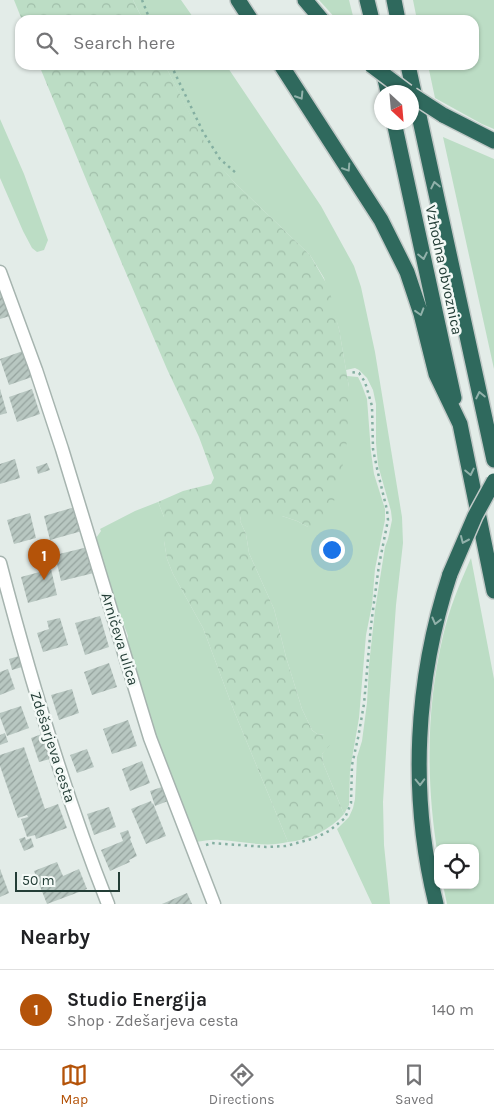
<!DOCTYPE html>
<meta charset="utf-8">
<style>
:root{--surface:#fff;--page:#f2f2f2;--text:#202124;--muted:#757577;--line:#e0e0e0;--accent:#b45309}
body{margin:0;font-family:Karla,sans-serif;background:var(--page);color:var(--text)}
.controls{position:absolute;right:15px;bottom:15px;display:grid;overflow:hidden;border-radius:10px;box-shadow:0 1px 4px #0004}
.controls button{width:45px;height:45px;display:grid;place-items:center;padding:0;border:0;border-bottom:1px solid var(--line);background:var(--surface);color:var(--text);font:25px sans-serif}
.compass{position:absolute;left:374px;top:85px;width:45px;height:45px;border-radius:50%;background:var(--surface);box-shadow:0 1px 4px #0004;rotate:154deg}
.scale{position:absolute;left:15px;bottom:12px;width:105px;box-sizing:border-box;padding-left:5px;border:2px solid #233d36;border-top:0;font-size:14px;line-height:18px;white-space:nowrap;color:#233d36;-webkit-text-stroke:4px #f3f9f6;paint-order:stroke}
.you{position:absolute;left:331px;top:549px;width:18px;height:18px;margin:-12px;border:4px solid #fff;border-radius:50%;background:#1a73e8;box-shadow:0 0 0 8px #1a73e833}
.badge{display:grid;place-items:center;width:32px;height:32px;border-radius:50%;background:var(--accent);color:#fff;font-size:16px;font-weight:700}
.pin{position:absolute;translate:-50% -41px;filter:drop-shadow(0 1px 2px #0008)}
.pin::after{content:'';position:absolute;top:26px;width:18px;height:15px;background:inherit;clip-path:polygon(0 0,100% 0,50% 100%)}
.list{margin:0;padding:0;list-style:none}
h2{display:flex;justify-content:space-between;align-items:center;height:65px;margin:0;padding:0 20px;font-size:21px}
h2 small{font-size:16px;font-weight:400;color:var(--muted)}
.list li{display:grid;grid-template-columns:32px 1fr auto;gap:15px;align-items:center;box-sizing:border-box;height:80px;padding:0 20px;border-top:1px solid var(--line)}
.list b{display:block;font-size:19px;white-space:nowrap}
.list p{margin:0;font-size:16px;white-space:nowrap;color:var(--muted)}
.list em{font-size:16px;font-style:normal;color:var(--muted)}
.icon{flex:none;width:28px;height:28px;fill:none;stroke:currentColor;stroke-width:2;stroke-linecap:round;stroke-linejoin:round}
.map{position:relative;flex:none;width:494px;height:904px;overflow:hidden}
.search{position:absolute;background:var(--surface);box-shadow:0 1px 4px #0004;left:15px;right:15px;top:15px;height:55px;display:flex;align-items:center;gap:12px;box-sizing:border-box;padding:0 18px;border-radius:15px;color:var(--muted);font-size:19px}
.sheet{height:145px;background:var(--surface)}
nav{display:flex;justify-content:space-around;align-items:center;box-sizing:border-box;height:70px;border-top:1px solid var(--line);background:var(--surface);font-size:14px;color:var(--muted)}
nav a{display:grid;justify-items:center;gap:2px}
nav .on{color:var(--accent)}
.map>svg:first-child{display:block}
.grass{fill:#bcddc5}
.forest{fill:url(#forest-crowns)}
.building{fill:url(#building-hatch)}
.lines{fill:none;stroke-linecap:round;stroke-linejoin:round}
.minor-casing{stroke:#a6b4af;stroke-width:15}
.motorway-casing{stroke:#c1c9c7;stroke-width:18}
.path{stroke:#84afa1;stroke-width:2.5;stroke-dasharray:2.5 4;stroke-linecap:butt}
.minor{stroke:#fff;stroke-width:12}
.motorway{stroke:#2f695d;stroke-width:15}
.motorway-bridge-casing{stroke:#c1c9c7;stroke-width:18;stroke-linecap:butt}
.motorway-bridge{stroke:#2f695d;stroke-width:15}
.oneway{stroke:#91b1aa}
.labels{text-anchor:middle;stroke-width:5;stroke-linejoin:round;paint-order:stroke}
.street-label{font-size:15px;fill:#233d36;stroke:#f3f9f6}
</style>
<div class="map">
<svg width="494" height="904" viewBox="0 0 494 904">
<defs>
<pattern id="forest-crowns" width="20" height="18" patternUnits="userSpaceOnUse" patternTransform="scale(1.25)"><rect width="20" height="18" fill="#bcddc5"/><path d="M2 6a3 3 0 1 1 6 0M12 15a3 3 0 1 1 6 0" fill="none" stroke="#a1bfaa"/></pattern>
<pattern id="building-hatch" width="6" height="6" patternUnits="userSpaceOnUse" patternTransform="scale(1.25)"><rect width="6" height="6" fill="#b8c7c1"/><path d="M-1 1l2-2M0 6l6-6M5 7l2-2" fill="none" stroke="#95a39e"/></pattern>
</defs>
<rect width="100%" height="100%" fill="#e3ece8"/>
<path class="grass" d="M133,0H181L195,20H143Z
M319,0H349L354,20H337Z
M413,0H494V129L482,124L435,98L428,65H474V20H417Z
M165,65H226L321,206L354,266L361,287L375,352L402,517L403,543L396,605L389,704L383,802L384,845L390,904H372L337,829L349,817L353,808L355,799L357,757L362,741L367,703L369,665L375,610L385,547L388,539L392,520L391,511L378,465L376,443V404L373,390L367,378L359,370L355,368L346,370L339,329L324,278L310,255L234,182L210,155Z
M0,119L24,174L48,240L44,250L37,252L32,248L23,231L0,178Z
M443,137L494,159V369Z
M347,376L358,377L361,383L367,399L371,452L374,474L385,509V520L375,569L372,605L366,635L359,718L350,770L349,805L344,814L323,763L322,754L325,750L324,735L317,734L312,730L302,709L286,657L274,609L249,553L246,534L240,521L241,516H282L297,521L308,527L349,387Z
M158,502L164,517V541L167,559L173,574L203,628L234,711L288,842C265,848 243,841 220,840C212,839 204,841 196,842L160,747L127,642L128,636L107,580L96,538L101,531L100,529L135,511Z
M471,558L494,679V904H447L443,885H475V848H438V856C426,784 426,708 443,636C449,609 460,583 471,558Z"/>
<path class="forest" d="M14,0H133L143,20H22Z
M39,65H165L211,155L234,182L310,255L329,288L339,329L349,387L347,441L340,480L331,512L325,521L315,526L308,527L297,521L282,516H241L240,521L246,534L249,553L274,609L286,657L302,709L312,730L317,734L324,735L330,739L331,744L322,754L323,763L344,814C330,830 309,840 288,842L234,711L203,628L173,574L167,559L164,541V517L158,502L183,491L211,484L214,478L199,437L167,369L88,184Z"/>
<path class="building" d="M0,291H2L10,316L0,319Z
M23,351L32,377L9,385L0,359Z
M0,389L7,413L0,415Z
M32,389L40,414L17,422L9,397Z
M15,459L20,478L0,484V464Z
M47,463L50,470L38,474L36,467Z
M75,507L82,531L50,540L44,516Z
M30,513L36,538L14,544L7,520Z
M88,547L94,573L61,581L55,555Z
M51,569L57,595L28,603L21,577Z
M100,616L109,647L85,655L75,623Z
M60,618L68,645L43,652L37,633L49,629L47,621Z
M19,656L22,667L12,670L9,659Z
M109,663L117,687L92,695L84,672Z
M8,669L15,689L0,695V672Z
M72,689L79,713L59,720L51,695Z
M21,706L29,728L7,736L0,717V713Z
M128,720L137,746L112,754L103,729Z
M5,733L8,742L0,745V735Z
M42,734L50,759L39,762L31,738Z
M24,747L45,809L58,804L67,828L36,839L35,835L27,837L21,819L28,817L27,815L18,818L0,766V755Z
M87,749L94,767L77,773L70,755Z
M142,761L150,783L130,791L122,769Z
M162,787L168,801L155,806L150,791Z
M151,801L152,804L153,803L166,836L146,844L131,809Z
M109,807L116,827L94,835L87,814Z
M128,830L131,838L130,839L137,856L129,860L130,862L110,871L101,850L123,841L120,833Z
M25,837L26,840L31,838L34,847L24,851L19,839Z
M57,862L63,876L79,869L87,889L47,904L34,871Z
M0,869L9,893L0,897Z
M187,893L192,904H162Z"/>
<g class="lines">
<defs>
<path id="minor" d="M0,272L36,370L62,449L150,738L214,904
M0,563C30,678 64,793 108,904"/>
<path id="motorway" d="M238,0L251,20
M305,0L322,20
M367,0L372,20
M394,0L398,20
M281,65L381,220L407,272L421,314L436,374L460,424L494,591
M408,65L494,460
M382,66L388,92
M443,115L494,141
M394,122L454,398
M436,904C409,795 415,680 450,574"/>
</defs>
<use href="#minor" class="minor-casing"/>
<use href="#motorway" class="motorway-casing"/>
<path class="path" d="M142,0L150,20
M171,65L203,132L220,159L236,173
M206,845L212,843L266,847L286,846L315,838L329,831L345,818L351,803L352,765L358,738L364,704L371,625L379,565L388,520L387,510L378,473L373,449L372,406L365,382L359,373L350,372"/>
<use href="#minor" class="minor"/>
<use href="#motorway" class="motorway"/>
<defs>
<path id="motorway-bridge" d="M371,65L407,92
M412,95L443,115
M450,574L475,516L494,481"/>
</defs>
<use href="#motorway-bridge" class="motorway-bridge-casing"/>
<use href="#motorway-bridge" class="motorway-bridge"/>
</g>
<defs><path id="oneway-chevron" d="M-2-3.5L2.5 0L-2 3.5" fill="none" stroke-width="1.6" stroke-linecap="round" stroke-linejoin="round" transform="scale(1.25)"/></defs>
<g class="oneway">
<use href="#oneway-chevron" transform="translate(300 96) rotate(58)"/>
<use href="#oneway-chevron" transform="translate(347 168) rotate(57)"/>
<use href="#oneway-chevron" transform="translate(435 185) rotate(-102)"/>
<use href="#oneway-chevron" transform="translate(423 256) rotate(78)"/>
<use href="#oneway-chevron" transform="translate(420 312) rotate(73)"/>
<use href="#oneway-chevron" transform="translate(480 395) rotate(-102)"/>
<use href="#oneway-chevron" transform="translate(470 472) rotate(78)"/>
<use href="#oneway-chevron" transform="translate(464 540) rotate(114)"/>
<use href="#oneway-chevron" transform="translate(436 621) rotate(104)"/>
<use href="#oneway-chevron" transform="translate(420 782) rotate(89)"/>
</g>
<g class="labels">
<g class="street-label">
<text transform="translate(444 270) rotate(78)" y="5">Vzhodna obvoznica</text>
<text transform="translate(120 639) rotate(73)" y="5">Arničeva ulica</text>
<text transform="translate(53 747) rotate(72)" y="5">Zdešarjeva cesta</text>
</g>
</g>
</svg>
<div class="controls">
<button><svg class="icon" aria-label="locate" viewBox="0 0 24 24"><circle cx="12" cy="12" r="6"/><path d="M12 2v4M12 18v4M2 12h4M18 12h4"/></svg></button>
</div>
<svg class="compass" viewBox="-18 -18 36 36"><path d="M0-13l5 13h-10z" fill="#e53935"/><path d="M0 13l5-13h-10z" fill="#757577"/></svg>
<div class="scale">50 m</div>
<div class="you"></div>
<div class="pin badge" style="left:44px;top:580px">1</div>
<div class="search"><svg class="icon" aria-label="search" viewBox="0 0 24 24"><circle cx="10" cy="10" r="6"/><path d="M15 15l6 6"/></svg>Search here</div>
</div>
<section class="sheet">
<h2>Nearby<small></small></h2>
<ul class="list">
<li><span class="badge">1</span><div><b>Studio Energija</b><p>Shop · Zdešarjeva cesta</p></div><em>140 m</em></li>
</ul>
</section>
<nav>
<a class="on"><svg class="icon" aria-label="map" viewBox="0 0 24 24"><path d="M3 6l6-2 6 2 6-2v14l-6 2-6-2-6 2zM9 4v14M15 6v14"/></svg>Map</a>
<a><svg class="icon" aria-label="directions" viewBox="0 0 24 24"><path d="M12 3l9 9-9 9-9-9zM9 14v-3h6M13 9l2 2-2 2"/></svg>Directions</a>
<a><svg class="icon" aria-label="saved" viewBox="0 0 24 24"><path d="M7 4h10v16l-5-4-5 4z"/></svg>Saved</a>
</nav>
